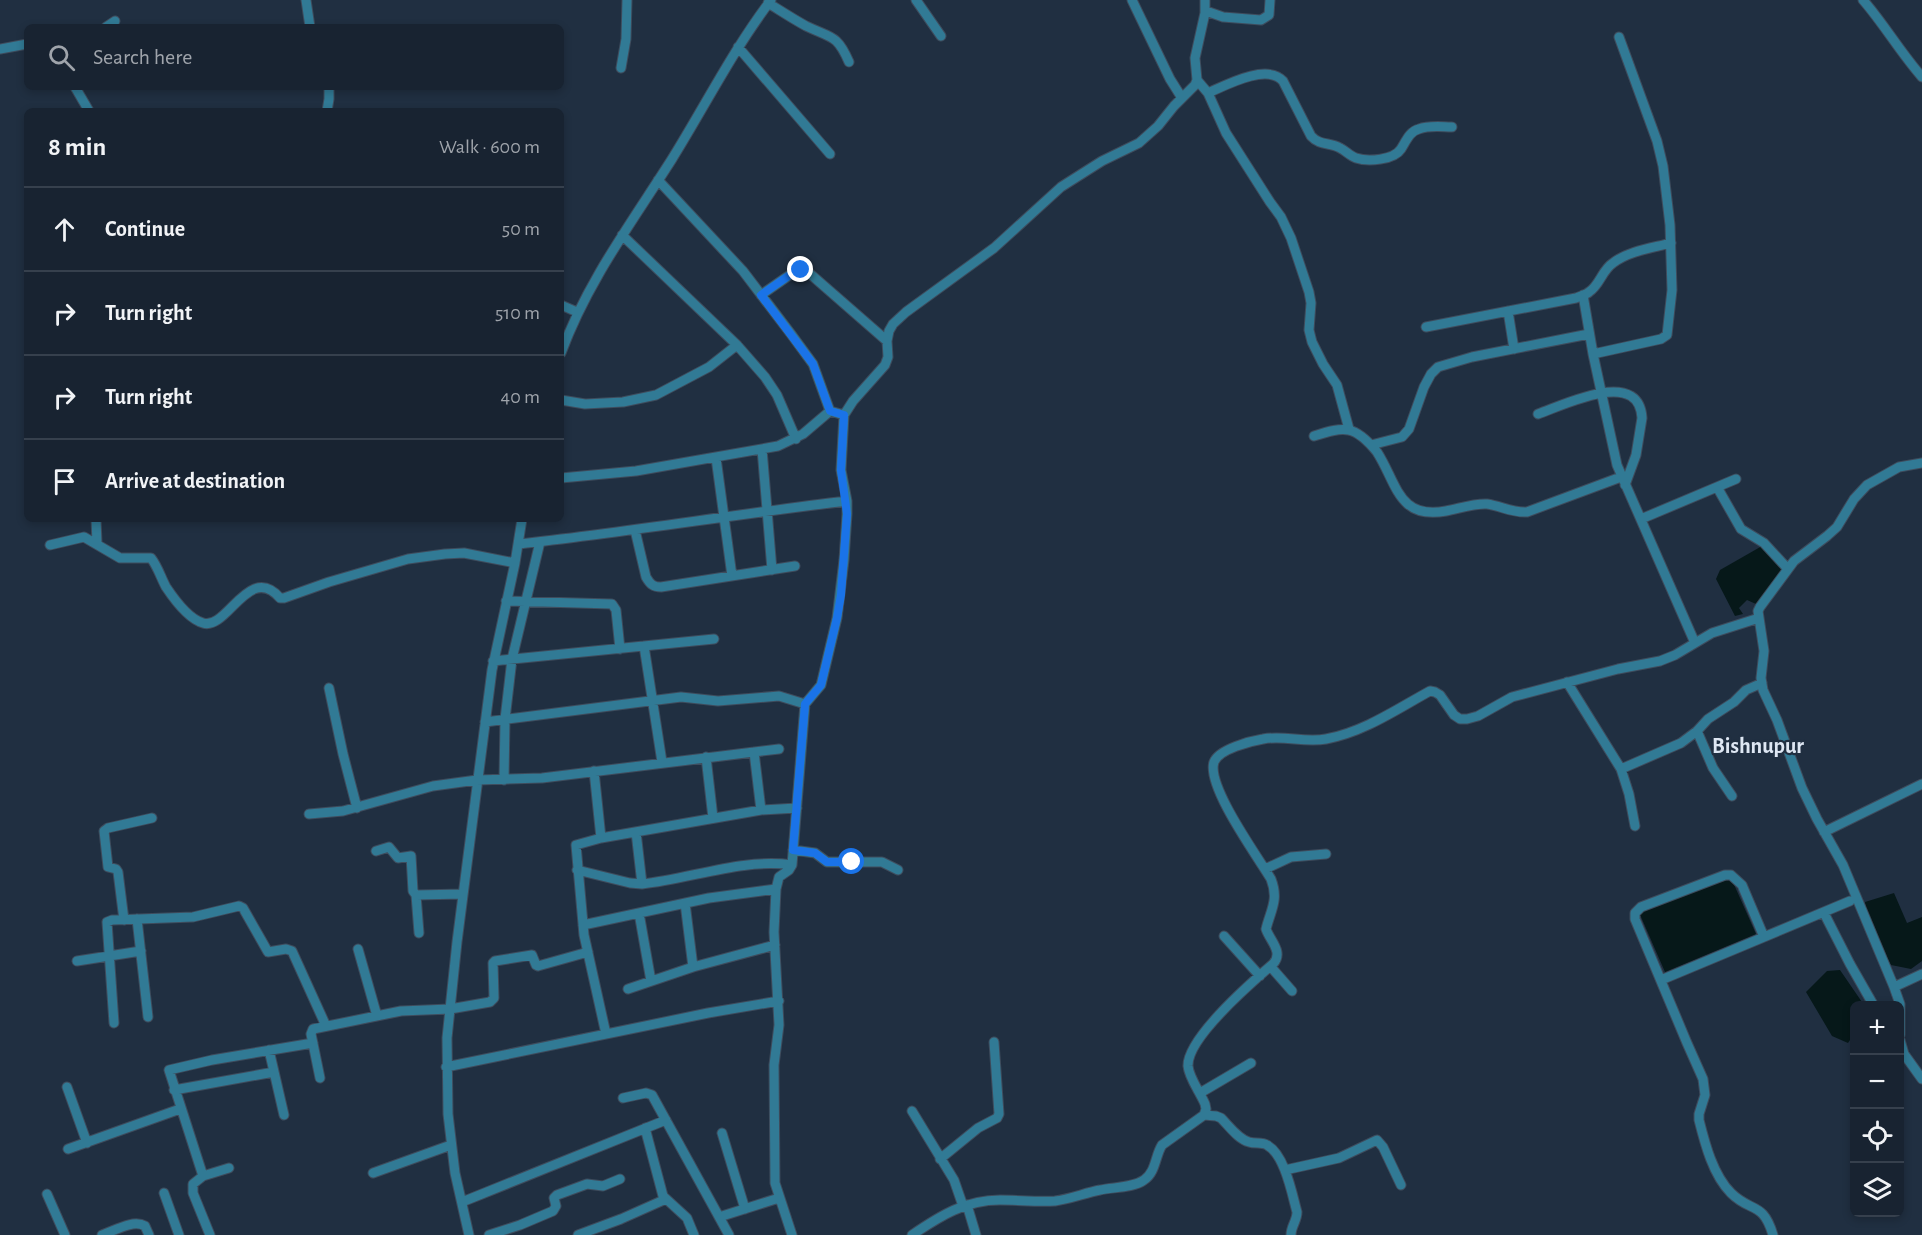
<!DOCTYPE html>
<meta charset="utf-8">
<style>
:root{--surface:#182331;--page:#212b39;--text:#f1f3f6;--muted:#9fa4ab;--line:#36404d}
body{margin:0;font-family:"Alegreya Sans",sans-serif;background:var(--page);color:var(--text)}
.controls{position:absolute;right:18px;bottom:18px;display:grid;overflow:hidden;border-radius:9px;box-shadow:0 3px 9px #0003}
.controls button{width:54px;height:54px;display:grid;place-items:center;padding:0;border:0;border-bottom:2px solid var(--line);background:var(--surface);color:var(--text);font:30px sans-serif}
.stop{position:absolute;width:18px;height:18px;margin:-14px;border:4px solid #1a73e8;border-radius:50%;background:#fff}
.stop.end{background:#1a73e8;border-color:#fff;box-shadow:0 2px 6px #0008}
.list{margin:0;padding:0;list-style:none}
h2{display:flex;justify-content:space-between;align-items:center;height:78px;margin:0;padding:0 24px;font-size:26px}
h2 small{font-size:20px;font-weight:400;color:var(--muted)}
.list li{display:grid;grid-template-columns:39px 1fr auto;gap:18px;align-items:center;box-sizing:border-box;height:84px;padding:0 24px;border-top:2px solid var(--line)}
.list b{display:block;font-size:22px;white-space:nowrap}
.list em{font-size:20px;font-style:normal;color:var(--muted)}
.icon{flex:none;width:33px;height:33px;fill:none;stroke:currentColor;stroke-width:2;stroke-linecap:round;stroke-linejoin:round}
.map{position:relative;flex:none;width:1922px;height:1235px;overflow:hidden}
.search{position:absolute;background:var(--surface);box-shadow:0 3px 9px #0003;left:24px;top:24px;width:540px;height:66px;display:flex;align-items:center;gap:15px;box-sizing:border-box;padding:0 21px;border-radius:9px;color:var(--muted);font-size:22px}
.panel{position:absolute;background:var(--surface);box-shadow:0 3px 9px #0003;left:24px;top:108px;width:540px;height:414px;border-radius:9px}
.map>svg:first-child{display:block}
.water{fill:#061819}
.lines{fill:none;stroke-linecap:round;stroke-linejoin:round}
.minor-casing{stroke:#3e4c5d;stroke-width:11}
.minor{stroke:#317a95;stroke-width:9}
.route{stroke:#1a73e8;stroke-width:8}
.labels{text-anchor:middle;stroke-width:4.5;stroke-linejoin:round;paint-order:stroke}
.district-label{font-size:22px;font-weight:bold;fill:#dee7f3;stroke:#202f41}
</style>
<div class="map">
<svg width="1922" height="1235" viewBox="0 0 1922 1235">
<rect width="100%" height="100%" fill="#202f41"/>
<path class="water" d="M1762,546L1782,570L1756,604L1747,600L1739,608L1743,614L1735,616L1716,579L1720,570Z
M1732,880L1756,934L1665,972L1638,910L1707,883Z
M1894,893L1907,923L1922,917V961L1911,969L1891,965L1868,922L1865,902Z
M1840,970L1864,1005L1854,1006V1034L1848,1043L1832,1036L1806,992L1827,971Z"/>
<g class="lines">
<defs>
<path id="minor" d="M306,0L310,27
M916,0L941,36
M1132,0L1170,79L1182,98
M1863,0C1884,24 1900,52 1922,77
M768,3C781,11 793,19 806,26C831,38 837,34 849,62
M1206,11L1223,17L1261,20L1269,15L1270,0
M106,27L115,21
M738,47L830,154
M0,49L27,44
M621,68L626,39L627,0
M1197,80L1208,93L1226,133L1270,202L1281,217L1291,238L1309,292L1311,303L1309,330L1312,342L1323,364L1337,385L1349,429
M75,87L89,111
M1208,93C1226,85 1267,63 1283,81L1311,136C1320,146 1330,142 1340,148C1346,151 1350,156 1356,158C1368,162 1394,160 1401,149C1406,141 1410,131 1419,129C1429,125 1442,127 1452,127
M327,111L329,99V87
M658,180L743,271L791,334L813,364L830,411
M622,235L737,345L765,377L777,395L796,439
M761,295L794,272H808L887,341
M1583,295L1593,354L1617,465L1695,643
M561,305L577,312
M1508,311L1514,349
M1426,327L1576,298C1580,296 1586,295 1589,292C1600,285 1602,270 1613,263C1628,251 1652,248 1671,243
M561,353C587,282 632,222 672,159C705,106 733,50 771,0
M1593,354L1661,339L1667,335L1672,290L1670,225L1663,166L1657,141L1619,37
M561,400L585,404L623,402L656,395L709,367L737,345
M1538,414C1564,405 1639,367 1642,418L1636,455L1625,485
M1314,436C1345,426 1355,425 1377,452C1397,483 1398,520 1446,511C1458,509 1474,503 1487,504C1501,506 1512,513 1527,512L1621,477
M1371,445L1402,437L1409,429L1424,387L1431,374L1438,367L1472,357L1589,334
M762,449L772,570
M716,458L732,576
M561,478L636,471L778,446L803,434L830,411L844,415
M1717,487L1741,529L1764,543L1788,569
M96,519L97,543
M1641,519L1736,479
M635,530L646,577C650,584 653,587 661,587L795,566
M519,544C628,532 737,514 847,501
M50,545L84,537L120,558H151C158,567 161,578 166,587C174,599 189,619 203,623C227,631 249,562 280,598H284L329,582L408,559L445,554L464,553L515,563
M506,601L612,604L616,610L620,649
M644,646L662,762
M493,661L714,639
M1567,682L1621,769L1629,794L1635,826
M329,688L343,754L357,808
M485,722L681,697L718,701L779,696L805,704
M1697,731L1713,768L1732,796
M754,752L761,810
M706,757L713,818
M1621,769L1681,743L1697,731L1708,719L1734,702L1746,690L1762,683
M594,771L601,838
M504,780L505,719L512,659L540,542
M309,814L343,811L433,786L477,780L542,778L779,749
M636,832L642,884
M1824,832L1922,784
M793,850L815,853L827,862H882L898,870
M376,851L389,847L398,858L411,856L413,891L416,895L463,894
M1265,869L1291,857L1326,854
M577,870L630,883L642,884C691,879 742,858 792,865
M416,895L419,933
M685,903L693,967
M639,913L651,981
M1824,913L1850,964L1874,1006
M137,919L148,1017
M124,920L118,872L116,869L108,867L104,831L108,828L152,818
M583,925L709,898L776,889
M1224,936L1260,976
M358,949L377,1016
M77,961L141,951
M1271,967L1292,991
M1661,980L1764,937
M1894,987L1922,974
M628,989L693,967L775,945
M114,1023L107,922L112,920L193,917L239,906L243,908L268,952L286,949L292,951L326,1026
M606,1034L584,935L576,845L601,838L761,810L797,808
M1900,1035V1004L1894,987L1843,865L1817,819L1802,788L1777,720L1763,690L1761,678L1764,651L1758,611L1760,607L1794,561L1827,536L1837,527L1854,499L1867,485L1899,467L1922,463
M1900,1040L1904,1054L1922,1079
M269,1050L284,1115
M446,1067L708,1013L779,1001
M320,1078L311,1034L313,1029L401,1011L450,1009L490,1002L494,998L493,963L495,961L532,955L536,965L538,966L588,952
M67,1087L87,1143
M174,1090L274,1072
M1200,1093L1251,1063
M623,1098L646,1093L652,1095L729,1235
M912,1111L954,1180L963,1206
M1204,1115L1216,1116L1221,1118C1229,1126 1238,1139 1249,1142C1255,1144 1262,1142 1267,1145C1285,1155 1292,1194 1297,1212C1297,1221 1291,1226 1291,1235
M645,1128L663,1196L687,1218L694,1235
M722,1133L745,1209
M68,1149L180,1109
M940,1159L978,1128L997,1118L999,1114L994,1042
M1285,1170L1339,1158L1377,1140L1383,1147L1401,1185
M373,1173L451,1145
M203,1176L169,1070L212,1060L313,1043
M164,1193L179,1235
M47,1194L65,1235
M462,1202L666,1120
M967,1205L976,1235
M719,1217L779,1198
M102,1235C114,1231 133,1219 145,1226L149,1235
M210,1235L193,1193V1184L203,1176L229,1168
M469,1235L455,1173L448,1114L447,1038L457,942L492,670L515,563L522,519
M489,1235L520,1225L553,1211L556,1206L554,1198L557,1195L587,1184L603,1186L620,1179
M578,1235L621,1219L666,1199
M792,1235L775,1183L774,1065L779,1025L774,932L776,889L779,877L789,870L792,865L805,704L821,685L837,618L844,560L847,514V501L841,470L844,415L853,401L885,365L888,357L887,341L889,331L893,324L906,312L994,248L1061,187L1102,161L1139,143L1158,126L1174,106L1195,85L1197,80L1195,58L1205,13V0
M912,1235C940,1216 965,1200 1000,1200C1018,1200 1037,1202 1055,1201C1070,1199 1085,1193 1100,1190C1113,1187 1133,1188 1144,1180C1156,1172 1155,1156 1162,1145L1204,1115L1206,1109L1205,1104C1200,1092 1189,1078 1188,1066C1187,1038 1252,982 1273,964C1284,952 1270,941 1266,929C1271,909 1279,900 1271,879C1258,857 1206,786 1214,762C1219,749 1251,741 1263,739C1284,735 1305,743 1326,739C1364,732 1397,709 1430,691L1435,692L1440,695L1454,715L1460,719H1467L1478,716L1512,697L1618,669L1660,661L1675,655L1712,633L1759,618
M1773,1235C1763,1201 1751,1213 1731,1193C1713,1175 1705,1144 1699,1120V1114L1705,1095L1703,1079L1687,1043L1635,919V913L1641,907L1725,875H1731L1742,885L1764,937L1850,901"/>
</defs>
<use href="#minor" class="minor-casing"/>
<use href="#minor" class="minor"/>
</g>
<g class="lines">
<path class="route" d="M801,270L794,272L761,295L813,364L830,411L844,415L841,470L847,514L841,595L837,618L821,685L805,704L793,850L815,853L827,862H852"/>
</g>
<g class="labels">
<g class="district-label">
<text x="1758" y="753">Bishnupur</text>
</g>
</g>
</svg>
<div class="controls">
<button>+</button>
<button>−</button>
<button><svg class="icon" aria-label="locate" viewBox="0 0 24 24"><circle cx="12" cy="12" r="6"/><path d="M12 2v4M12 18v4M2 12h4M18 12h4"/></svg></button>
<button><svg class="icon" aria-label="layers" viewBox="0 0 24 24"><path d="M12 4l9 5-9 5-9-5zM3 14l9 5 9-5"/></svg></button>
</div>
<div class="stop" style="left:852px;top:862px"></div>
<div class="stop end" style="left:801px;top:270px"></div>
<div class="search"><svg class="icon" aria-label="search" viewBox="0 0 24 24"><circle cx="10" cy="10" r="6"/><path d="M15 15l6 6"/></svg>Search here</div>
<section class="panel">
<h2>8 min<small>Walk · 600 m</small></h2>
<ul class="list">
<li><svg class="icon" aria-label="ahead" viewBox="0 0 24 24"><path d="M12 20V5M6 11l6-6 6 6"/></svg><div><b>Continue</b></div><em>50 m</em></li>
<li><svg class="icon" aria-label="right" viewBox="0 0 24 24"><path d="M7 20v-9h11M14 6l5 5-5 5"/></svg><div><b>Turn right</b></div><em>510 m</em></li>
<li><svg class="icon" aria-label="right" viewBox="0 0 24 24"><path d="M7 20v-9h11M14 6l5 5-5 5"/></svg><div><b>Turn right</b></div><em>40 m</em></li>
<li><svg class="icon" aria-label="arrive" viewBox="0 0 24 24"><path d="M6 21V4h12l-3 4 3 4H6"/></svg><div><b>Arrive at destination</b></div></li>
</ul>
</section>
</div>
